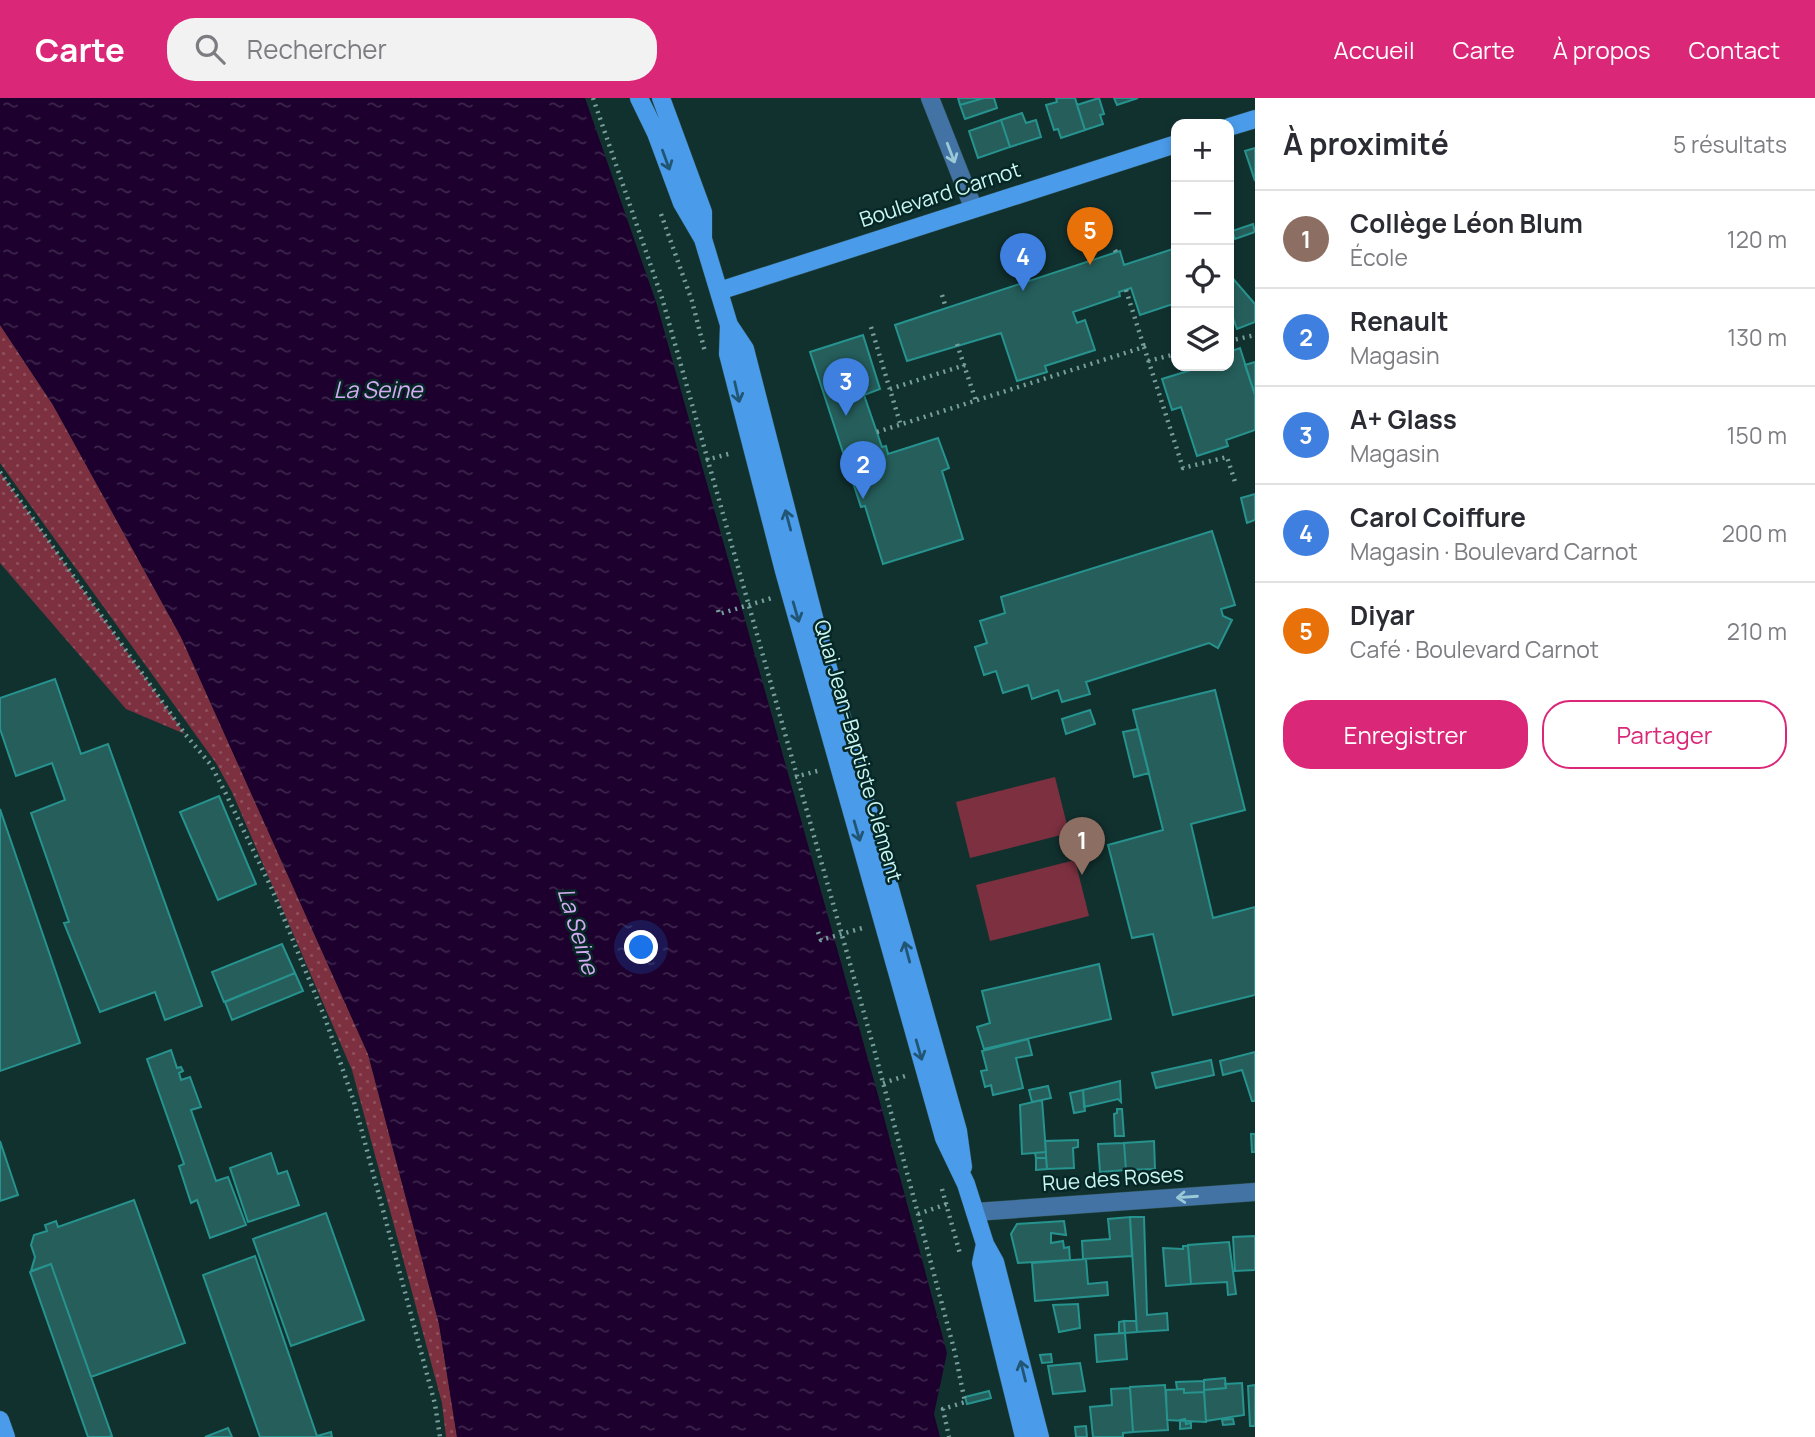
<!DOCTYPE html>
<html lang="fr">
<meta charset="utf-8">
<style>
:root{--surface:#fff;--page:#f2f2f3;--text:#2b2b33;--muted:#7c7c81;--line:#e1e1e2;--accent:#db2777}
body{margin:0;font-family:Manrope,sans-serif;background:var(--page);color:var(--text)}
.controls{position:absolute;right:21px;top:21px;display:grid;overflow:hidden;border-radius:14px;box-shadow:0 4px 10px #0003}
.controls button{width:63px;height:63px;display:grid;place-items:center;padding:0;border:0;border-bottom:2px solid var(--line);background:var(--surface);color:var(--text);font:35px sans-serif}
.you{position:absolute;left:642px;top:850px;width:24px;height:24px;margin:-18px;border:5px solid #fff;border-radius:50%;background:#1a73e8;box-shadow:0 0 0 10px #1a73e833}
.badge{display:grid;place-items:center;width:46px;height:46px;border-radius:50%;background:var(--accent);color:#fff;font-size:23px;font-weight:700}
.pin{position:absolute;translate:-50% -58px;filter:drop-shadow(0 2px 4px #0008)}
.pin::after{content:'';position:absolute;top:37px;width:24px;height:21px;background:inherit;clip-path:polygon(0 0,100% 0,50% 100%)}
.list{margin:0;padding:0;list-style:none}
h2{display:flex;justify-content:space-between;align-items:center;height:91px;margin:0;padding:0 28px;font-size:30px}
h2 small{font-size:23px;font-weight:400;color:var(--muted)}
.list li{display:grid;grid-template-columns:46px 1fr auto;gap:21px;align-items:center;box-sizing:border-box;height:98px;padding:0 28px;border-top:2px solid var(--line)}
.list b{display:block;font-size:26px;white-space:nowrap}
.list p{margin:0;font-size:23px;white-space:nowrap;color:var(--muted)}
.list em{font-size:23px;font-style:normal;color:var(--muted)}
.actions{display:flex;gap:14px;padding:21px 28px}
.actions a{flex:1;padding:16px 0;border:2px solid var(--accent);border-radius:28px;text-align:center;font-size:24px;color:var(--accent)}
.actions .main{background:var(--accent);color:#fff}
.icon{flex:none;width:38px;height:38px;fill:none;stroke:currentColor;stroke-width:2;stroke-linecap:round;stroke-linejoin:round}
.map{position:relative;flex:none;width:1255px;height:1339px;overflow:hidden}
header{display:flex;align-items:center;gap:42px;box-sizing:border-box;height:98px;padding:0 35px;background:var(--accent);color:#fff}
header strong{font-size:33px}
nav{display:flex;gap:38px;margin-inline-start:auto;font-size:24px}
.search{width:490px;height:63px;background:var(--page);display:flex;align-items:center;gap:18px;box-sizing:border-box;padding:0 24px;border-radius:28px;color:var(--muted);font-size:26px}
main{display:flex}
aside{flex:1;background:var(--surface)}
.map>svg:first-child{display:block}
.grass{fill:url(#grass-dots)}
.green{fill:#7d3140}
.water{fill:url(#water-ripples)}
.building{fill:#255e5b;stroke:#27938e;stroke-width:2}
.lines{fill:none;stroke-linecap:round;stroke-linejoin:round}
.street-casing{stroke:#2b4d4a;stroke-width:19}
.secondary-casing{stroke:#2b4d4a;stroke-width:19}
.path{stroke:#769e9b;stroke-width:4.5;stroke-dasharray:2 5;stroke-linecap:butt}
.street{stroke:#4373a4;stroke-width:18}
.secondary{stroke:#4a9bea;stroke-width:18}
.path-bridge{stroke:#769e9b;stroke-width:4.5;stroke-dasharray:2 5;stroke-linecap:butt}
.oneway{stroke:#9ac9d7}
.oneway2{stroke:#215574}
.labels{text-anchor:middle;stroke-width:5;stroke-linejoin:round;paint-order:stroke}
.street-label{font-size:21px;fill:#c9f7f3;stroke:#062725}
.water-label{font-size:23px;font-style:italic;fill:#d4abf2;stroke:#062725}
</style>
<header>
<strong>Carte</strong>
<div class="search"><svg class="icon" aria-label="search" viewBox="0 0 24 24"><circle cx="10" cy="10" r="6"/><path d="M15 15l6 6"/></svg>Rechercher</div>
<nav><a>Accueil</a><a>Carte</a><a>À propos</a><a>Contact</a></nav>
</header>
<main>
<div class="map">
<svg width="1255" height="1339" viewBox="0 0 1255 1339">
<defs>
<pattern id="grass-dots" width="8" height="8" patternUnits="userSpaceOnUse" patternTransform="scale(1.75)"><rect width="8" height="8" fill="#7d3140"/><path d="M2 2h.1M6 6h.1" fill="none" stroke="#8e505c" stroke-width="1.8" stroke-linecap="round"/></pattern>
<pattern id="water-ripples" width="26" height="14" patternUnits="userSpaceOnUse" patternTransform="scale(1.75)"><rect width="26" height="14" fill="#1d002d"/><path d="M2 4q2-2 4 0t4 0M15 11q2-2 4 0t4 0" fill="none" stroke="#3c264c"/></pattern>
</defs>
<rect width="100%" height="100%" fill="#11312f"/>
<path class="grass" d="M0,227L53,307L181,539L368,956L439,1226L457,1339H446L442,1305L352,972L232,694L216,665L0,365Z
M0,374L185,636L126,611L0,465Z"/>
<path class="green" d="M1055,679L1069,735L970,760L956,704Z
M1075,762L1089,818L990,843L976,787Z"/>
<path class="water" d="M0,0H585L657,207L878,997L947,1255L934,1316L940,1339H457L439,1226L368,956L181,539L53,307L0,227Z"/>
<path class="building" d="M958,0H984L960,7Z
M984,0H994L997,10L965,21L960,7Z
M1056,0H1075L1085,32L1061,40L1058,31L1054,32L1046,7L1057,4Z
M1099,0L1104,16L1100,17L1103,26L1085,32L1077,7Z
M1114,0H1138L1117,7Z
M1022,15L1026,25L1036,22L1041,39L1010,49L1001,22Z
M1001,22L1010,49L978,60L969,33Z
M1255,50V83L1245,53Z
M1253,126L1255,134L1235,141L1232,133Z
M1176,150V205L1140,217L1131,190L1119,194L1120,198L1073,214L1077,225L1085,222L1095,252L1045,268L1047,274L1017,283L1001,235L907,263L895,227L1120,153L1124,167Z
M1229,176L1255,206V224L1237,231L1233,220L1229,221Z
M863,237L880,291L864,297L882,349L886,348L888,356L938,340L949,370L942,373L963,441L883,466L865,408L861,409L810,254Z
M1240,250L1255,297V332L1226,342L1228,348L1197,358L1181,309L1172,312L1162,281L1204,268H1229V254Z
M1255,264V297L1245,267Z
M1255,396V422L1247,425L1241,400Z
M1212,433L1235,507L1221,511L1223,518L1232,522L1218,550L1209,545L1086,584L1090,596L1062,604L1058,592L1032,601L1028,587L1003,595L996,573L984,577L975,549L987,545L980,523L1005,515L1001,499Z
M55,581L81,656L108,646L202,908L165,922L155,894L100,914L64,825L69,824L31,715L65,702L52,665L16,678L0,631V600Z
M1215,592L1245,712L1191,726L1213,820L1255,809V897L1173,917L1153,836L1132,840L1108,747L1163,732L1133,612Z
M1090,612L1095,626L1066,636L1062,621Z
M1138,631L1149,675L1134,679L1123,634Z
M219,698L256,786L218,802L180,714Z
M0,711L80,945L0,973Z
M282,846L295,875L224,904L212,874Z
M1099,866L1111,921L984,951L977,929L990,925L982,893Z
M295,875L303,893L232,922L225,904Z
M1028,941L1032,957L1016,960L1023,990L993,997L991,987L985,989L981,973L987,972L982,953Z
M171,952L177,970L181,969L183,973L179,975L181,982L190,979L201,1009L191,1012L216,1083L228,1079L246,1127L210,1140L197,1102L191,1105L179,1068L184,1066L147,961Z
M1255,954V1003H1252L1242,972L1223,977L1220,963Z
M1211,962L1214,977L1156,990L1152,975Z
M1120,983L1121,1004L1118,1001L1084,1009L1083,992Z
M1048,988L1051,1000L1032,1004L1029,992Z
M1083,992L1085,1013L1074,1015L1070,995Z
M1042,1002L1046,1054L1022,1056L1020,1007Z
M1117,1011H1122L1124,1038H1115L1114,1016L1117,1015Z
M1251,1036H1255V1054H1252Z
M1078,1042V1049L1073,1050L1074,1070L1047,1071L1045,1043Z
M0,1043L18,1097L0,1103Z
M1154,1043L1155,1071L1126,1072L1124,1045Z
M1124,1045L1126,1072L1100,1074L1098,1046Z
M1046,1054V1060H1036L1035,1055Z
M271,1055L278,1076L287,1073L299,1107L248,1124L230,1070Z
M1036,1060H1046L1047,1071L1036,1072Z
M134,1102L185,1245L91,1279L51,1166L31,1173L35,1159L31,1147L34,1137L47,1133L45,1127L56,1123L58,1129Z
M326,1115L364,1222L291,1248L253,1141Z
M1130,1119L1132,1158L1083,1161L1082,1143L1110,1141L1108,1121Z
M1130,1119H1144L1147,1217L1167,1215L1168,1232L1137,1234Z
M1064,1123L1066,1137L1051,1135V1145L1063,1143L1064,1150L1069,1149L1070,1162L1018,1165L1011,1136L1017,1126Z
M1255,1138V1172L1235,1173L1233,1139Z
M1229,1144L1236,1196L1228,1197L1227,1184L1191,1186L1188,1147Z
M1183,1148H1188L1191,1186L1166,1188L1163,1150L1183,1151Z
M255,1158L317,1338L331,1334L332,1339H260L203,1177Z
M1086,1161L1088,1186L1107,1184L1108,1197L1035,1203L1032,1165Z
M51,1166L112,1338L108,1339H88L30,1174Z
M1078,1206L1080,1230L1059,1234L1053,1207Z
M1124,1223L1125,1235H1119V1224Z
M1124,1223H1136L1137,1234L1125,1235Z
M1125,1235L1127,1261L1097,1264L1095,1237Z
M1051,1256L1052,1264L1042,1265L1040,1257Z
M1080,1265L1085,1293L1053,1296L1048,1268Z
M1225,1280L1226,1290L1204,1292V1282Z
M1204,1283V1294L1184,1295V1291H1177L1176,1284Z
M1242,1285L1244,1317L1206,1323L1204,1292L1226,1290L1225,1286Z
M1165,1287L1168,1332L1133,1334L1130,1289Z
M1255,1287V1328H1250L1248,1288Z
M1130,1290L1133,1334L1123,1335V1339H1093L1090,1309L1112,1307L1111,1291Z
M1184,1291V1295L1204,1294L1206,1324L1167,1322L1166,1292Z
M989,1293L991,1300L967,1306L965,1299Z
M1185,1321L1186,1326L1191,1325V1330L1180,1331V1322Z
M1233,1321L1234,1326L1223,1327L1222,1322Z
M1086,1328L1087,1339H1076L1075,1329Z
M228,1330L232,1339H205Z"/>
<g class="lines">
<defs>
<path id="street" d="M930,0L973,109
M975,1114L1255,1094"/>
<path id="secondary" d="M639,0L656,35L682,105L703,141L729,227L745,251L816,527L958,1033L963,1069
M661,0L703,114V141
M1229,29L1255,21
M719,193L1176,46
M729,227L728,256L784,473L944,1040L966,1086L985,1146L995,1164L1040,1339
M985,1146L981,1165L1024,1339
M0,1322L6,1339"/>
</defs>
<use href="#street" class="street-casing"/>
<use href="#secondary" class="secondary-casing"/>
<path class="path" d="M593,0L662,200L873,947L955,1255L965,1304L943,1311L949,1339
M661,116L692,203L705,254
M1115,152L1116,154
M1126,192L1144,249
M942,197L946,210
M871,229L901,328
M1229,243L1255,237
M957,246L976,303
M1148,263L1176,256
M890,291L965,267
M877,334L1144,249L1183,370L1227,359L1236,387
M706,362L732,355
M0,374L185,636L211,667L226,696L271,789L325,920L354,1004L435,1306L440,1339
M795,679L821,672
M883,985L905,978
M942,1091L960,1156
M918,1116L947,1106"/>
<use href="#street" class="street"/>
<use href="#secondary" class="secondary"/>
<path class="path-bridge" d="M718,512L719,516L772,500
M818,834L821,842L866,829"/>
</g>
<defs><path id="oneway-shaft" d="M-6 0H5M1.5-3L5.5 0L1.5 3" fill="none" stroke-width="1.6" stroke-linecap="round" stroke-linejoin="round" transform="scale(1.75)"/></defs>
<g class="oneway">
<use href="#oneway-shaft" transform="translate(951 55) rotate(69)"/>
<use href="#oneway-shaft" transform="translate(1187 1099) rotate(176)"/>
</g>
<g class="oneway2">
<use href="#oneway-shaft" transform="translate(666 62) rotate(70)"/>
<use href="#oneway-shaft" transform="translate(737 294) rotate(77)"/>
<use href="#oneway-shaft" transform="translate(788 422) rotate(-105)"/>
<use href="#oneway-shaft" transform="translate(796 514) rotate(74)"/>
<use href="#oneway-shaft" transform="translate(857 733) rotate(74)"/>
<use href="#oneway-shaft" transform="translate(907 854) rotate(-105)"/>
<use href="#oneway-shaft" transform="translate(919 952) rotate(74)"/>
<use href="#oneway-shaft" transform="translate(1023 1273) rotate(-104)"/>
</g>
<g class="labels">
<g class="street-label">
<text transform="translate(940 97) rotate(-18)" y="7">Boulevard Carnot</text>
<text transform="translate(858 653) rotate(74)" y="7">Quai Jean-Baptiste Clément</text>
<text transform="translate(1113 1081) rotate(-4)" y="7">Rue des Roses</text>
</g>
<g class="water-label">
<text x="378" y="300">La Seine</text>
<text transform="translate(578 833) rotate(73)" y="8">La Seine</text>
</g>
</g>
</svg>
<div class="controls">
<button>+</button>
<button>−</button>
<button><svg class="icon" aria-label="locate" viewBox="0 0 24 24"><circle cx="12" cy="12" r="6"/><path d="M12 2v4M12 18v4M2 12h4M18 12h4"/></svg></button>
<button><svg class="icon" aria-label="layers" viewBox="0 0 24 24"><path d="M12 4l9 5-9 5-9-5zM3 14l9 5 9-5"/></svg></button>
</div>
<div class="you"></div>
<div class="pin badge" style="left:1082px;top:777px;background:#8d6e63">1</div>
<div class="pin badge" style="left:863px;top:401px;background:#3f7fe0">2</div>
<div class="pin badge" style="left:846px;top:318px;background:#3f7fe0">3</div>
<div class="pin badge" style="left:1023px;top:193px;background:#3f7fe0">4</div>
<div class="pin badge" style="left:1090px;top:167px;background:#e8710a">5</div>
</div>
<aside>
<h2>À proximité<small>5 résultats</small></h2>
<ul class="list">
<li><span class="badge" style="background:#8d6e63">1</span><div><b>Collège Léon Blum</b><p>École</p></div><em>120 m</em></li>
<li><span class="badge" style="background:#3f7fe0">2</span><div><b>Renault</b><p>Magasin</p></div><em>130 m</em></li>
<li><span class="badge" style="background:#3f7fe0">3</span><div><b>A+ Glass</b><p>Magasin</p></div><em>150 m</em></li>
<li><span class="badge" style="background:#3f7fe0">4</span><div><b>Carol Coiffure</b><p>Magasin · Boulevard Carnot</p></div><em>200 m</em></li>
<li><span class="badge" style="background:#e8710a">5</span><div><b>Diyar</b><p>Café · Boulevard Carnot</p></div><em>210 m</em></li>
</ul>
<div class="actions"><a class="main">Enregistrer</a><a>Partager</a></div>
</aside>
</main>
